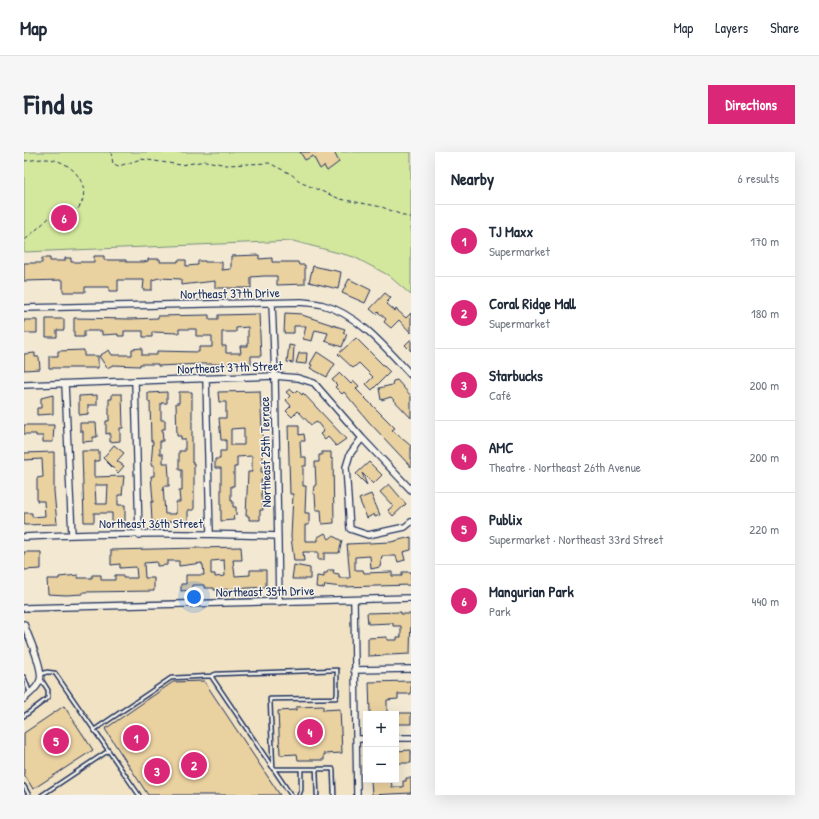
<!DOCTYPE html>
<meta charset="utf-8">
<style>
:root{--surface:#fff;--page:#f6f6f7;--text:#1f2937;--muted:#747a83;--line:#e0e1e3;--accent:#db2777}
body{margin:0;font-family:"Patrick Hand",sans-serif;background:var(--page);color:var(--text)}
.controls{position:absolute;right:12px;bottom:12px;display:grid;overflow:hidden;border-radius:0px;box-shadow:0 4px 16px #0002}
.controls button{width:36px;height:36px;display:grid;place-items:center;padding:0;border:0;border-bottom:1px solid var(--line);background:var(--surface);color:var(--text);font:20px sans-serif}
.you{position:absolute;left:170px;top:445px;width:14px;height:14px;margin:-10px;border:3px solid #fff;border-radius:50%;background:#1a73e8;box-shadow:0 0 0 6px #1a73e833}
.badge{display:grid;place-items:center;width:26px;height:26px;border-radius:50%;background:var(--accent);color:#fff;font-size:13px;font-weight:700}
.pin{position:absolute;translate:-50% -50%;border:2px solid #fff;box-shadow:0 1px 4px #0006}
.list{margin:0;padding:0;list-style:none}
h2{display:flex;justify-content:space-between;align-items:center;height:52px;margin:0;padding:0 16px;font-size:17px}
h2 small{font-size:13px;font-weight:400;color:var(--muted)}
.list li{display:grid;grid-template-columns:26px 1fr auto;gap:12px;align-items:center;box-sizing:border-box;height:72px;padding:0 16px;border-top:1px solid var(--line)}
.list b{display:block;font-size:15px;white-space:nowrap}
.list p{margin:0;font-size:13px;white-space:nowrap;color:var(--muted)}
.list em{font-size:13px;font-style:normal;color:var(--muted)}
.map{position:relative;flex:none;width:387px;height:643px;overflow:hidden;border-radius:0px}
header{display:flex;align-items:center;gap:24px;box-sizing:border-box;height:56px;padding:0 20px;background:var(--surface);border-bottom:1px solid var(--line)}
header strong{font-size:19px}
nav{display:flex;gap:22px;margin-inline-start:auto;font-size:14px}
.intro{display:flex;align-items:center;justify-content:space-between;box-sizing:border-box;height:96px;padding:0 24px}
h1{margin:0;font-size:28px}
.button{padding:10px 18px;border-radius:0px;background:var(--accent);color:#fff;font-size:14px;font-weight:700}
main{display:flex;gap:24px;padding:0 24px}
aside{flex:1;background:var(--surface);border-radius:0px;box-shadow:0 4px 16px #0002}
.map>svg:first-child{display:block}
.built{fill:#f0e2c3}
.green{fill:#d3e89c;stroke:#778c7d}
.building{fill:#ead1a0;stroke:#1b2f5e;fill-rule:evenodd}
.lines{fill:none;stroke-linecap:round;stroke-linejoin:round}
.lane-casing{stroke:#1b2f5e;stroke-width:5.5}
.street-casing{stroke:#1b2f5e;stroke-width:8}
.path{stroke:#1b2f5e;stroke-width:1;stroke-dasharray:4 3;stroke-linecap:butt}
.lane{stroke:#f7f3e8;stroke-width:2.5}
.street{stroke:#f7f3e8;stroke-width:5.5}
.labels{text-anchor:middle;stroke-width:3;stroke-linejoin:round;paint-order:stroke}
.street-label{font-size:13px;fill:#1b2f5e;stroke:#f7f3e8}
</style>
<header>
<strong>Map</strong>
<nav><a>Map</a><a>Layers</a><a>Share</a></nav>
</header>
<div class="intro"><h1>Find us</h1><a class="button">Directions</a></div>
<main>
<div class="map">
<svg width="387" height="643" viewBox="0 0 387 643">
<rect width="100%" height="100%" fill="#f3e9d2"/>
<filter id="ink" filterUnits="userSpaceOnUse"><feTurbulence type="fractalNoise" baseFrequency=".025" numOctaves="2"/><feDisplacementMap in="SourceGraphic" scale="8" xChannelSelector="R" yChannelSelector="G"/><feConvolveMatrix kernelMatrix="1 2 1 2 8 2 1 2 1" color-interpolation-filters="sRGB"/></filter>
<g filter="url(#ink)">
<path class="built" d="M331,449L332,643H0V546L19,530L0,472V456Z"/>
<path class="green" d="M0,0H387V143L364,123L330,105L269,89L0,100Z"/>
<path class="building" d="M276,0H310L315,10L303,19L300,14L296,17L289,4L281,8Z
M235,103V107L248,106V110H274L275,113H281V132L253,133V124H240L227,125V136H191V129L157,133V127L135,126L128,128V138H119L120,128H94V139H85V135H61V140H39V128L0,129V111H18V106H26V109H41V106H47V110H70V104H80V108H102V110H120L124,109V107H136V110H154V108H162V114L174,113V109H181V110H198V118L207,117V104Z
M289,114L317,120L314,137L285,130Z
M325,127L347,138L341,151L318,141Z
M361,141L367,146L362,151L371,159L372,157L382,166L387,161V181L375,168L367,176L360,170L362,167L354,160L352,162L346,157Z
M261,161L278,162V163L321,177L319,181L323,182L318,195L301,189L304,181L291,178L288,189L279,187L282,174H270V181H260Z
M235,162L237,204H227V212H178L134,214V212H116V214L89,213L83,216L75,204L85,198L88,203H108V197L118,196V203H133V199L175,200V195H188V184H172V177H155V181L128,180V185H119V179H100V184H94V182L78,183V179H60V185H50V166L106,167L134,166V164L185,163V167H194V163ZM224,175V194H216L217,201H202V194H198V180H212V176Z
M22,167H40V178H33V185H22Z
M0,168H13V181H0Z
M332,186L366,220L348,238L342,232L349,225L335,211L329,216L314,202Z
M387,187V199L381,193Z
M265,193L270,194L269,211L263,210Z
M60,198V204H74V216H25V204H34V199Z
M293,200L311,212L303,225L286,216L288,213L286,212Z
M11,201V205H15L16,217L0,218V202Z
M275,201H283L282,212L272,211Z
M316,221L327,232L330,229L335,234L332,237L371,276L368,278L387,294V315L345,270L320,240L318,242L311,235L313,233L308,228Z
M373,228L387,244V266L367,245L357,248L355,236L368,233L369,229Z
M266,237L270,241L273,238L278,243L279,241L322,287L312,294L304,285L301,288L296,282L300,279L293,270L287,273L274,259L268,265L262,259L267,254L262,248L266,244L262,240Z
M236,239L239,294L237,320H240V328H237L239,358H236V368H225V364H222L224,320H228V304L213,305V315H210V334H207V349H209V355H212V363L209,364L210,368L197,369V316H191V307H196V299H202V288H197L195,266H202V250H195L194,240ZM220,276V293H207V277Z
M143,240V251H137V268H141V277H138L139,289H136V302H139V311H144L145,324V334H139L141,362H152V350H156L155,339H158V318H155V299H161V287H157V284H153L152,251H155V240H168V311H170V358H164V369L128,370L127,350H129L127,324H130V313H127L129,289H127L126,250H124V241Z
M88,242H98L99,276H96V289L86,290V281L82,282V269H85V247H88Z
M29,243V262L13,263V256H17V246Z
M73,243V253H64V262L55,263V244Z
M56,271H72L73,285H69V289L59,290V279H56Z
M0,273H30L29,290H19V284H12V282H0Z
M264,273H275V283L280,282L281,289H276L277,305H282V314H279V334H282L281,361H285V373H281V389H294V385L301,381L305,387L309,384L318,389L315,401H300V408H294V400H279L280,409H270L267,385L269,342H266Z
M90,293L100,301L93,309L100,314L94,321L79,306Z
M58,299H75V309H70V325L100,324L98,343H94V353H101V371H88V361H70V370H60ZM71,333H84L83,352H72Z
M30,300V339L33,372L0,373V361H8V365L21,364L20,349H13V326L19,325L18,307L0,308V301Z
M298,300H307V307H309L310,371L298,372L297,358H292L291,342H289L290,334L292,333L291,310H295V303H298Z
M345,310L358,323L349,332L338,321L343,333L332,322Z
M365,332L382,352L369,364L364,358L369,354L356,340Z
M347,342L356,363L351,365L350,362L343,366L335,347Z
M387,385V398L379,400L381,408L374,410L372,404H358L356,415L347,417L346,404L331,405V418H339L340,421L368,420V424H378V420H387V433L318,435L301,433L300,436L292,435L293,424L300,425V421H303L304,418H310L309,421L315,422V426H326L323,392L367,390Z
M217,395L218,408H209L211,424L226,423V418H242V435L190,438V436H180V433H168V438L157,439V432H162V423H180L179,413H178V411L155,414V409H143V413L133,414V410L120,411L121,426H130V439L59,440V442L42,443L24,442L23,427H35V425L54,423V426H68V423H77V428H91V423H99V426H113L112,415L96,416V412L87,413V398ZM200,408L201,424L191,425V422H187V409Z
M0,400H17V417L0,418Z
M270,413L286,416V427H268Z
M377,460V462H387L386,502L344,504V486L363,485V488H373V485H377V474H369V471L344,472L343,461Z
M180,529L256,643H124L81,577L149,530Z
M387,529V542H374V547L363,548V562H346L345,530Z
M40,554L69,598L9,637L0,622V581Z
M299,554V558L316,557L318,601L300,602V608H274L273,602L256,603L254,559L272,558V555Z
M375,561H387V572H372V564H375Z
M387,598V611H372V599Z
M382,626H387V641L348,643L347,628H367L368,635H379V629H382Z"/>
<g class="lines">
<defs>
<path id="lane" d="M18,522L23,520L31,521L115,643
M187,524L192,522L313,518V542L312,546L246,547L249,617H309L310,643
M0,525L6,541
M0,564L24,546V538L17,527
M70,578L147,526L187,524L267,643
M292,617L293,643
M0,634L5,643
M18,643L84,599
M275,643L277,638V617"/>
<path id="street" d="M248,151L251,224L255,450
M0,156L277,150C284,151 292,151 299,153C334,162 363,197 387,223
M182,227L186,382
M111,229L115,383
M41,232L48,383
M0,233L251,224L274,226L290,231L338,286L387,338
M338,286L326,302L322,315L326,377L344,383L381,375L387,370
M0,385C84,381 169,381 254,384
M330,448L333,643
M0,456L387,446
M0,472C4,484 20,517 16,528C14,536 5,542 0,547
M330,518L387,517
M372,586H387
M332,587H342"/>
</defs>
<use href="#lane" class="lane-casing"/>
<use href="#street" class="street-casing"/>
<path class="path" d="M87,0L89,12L95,14L117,7L157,13L182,9L203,13L245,11L267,22L278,31L316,47L358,55L383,65H387
M0,9C11,8 23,5 34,9C54,16 69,39 53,58L27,64L0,89"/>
<use href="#lane" class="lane"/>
<use href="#street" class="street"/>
</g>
</g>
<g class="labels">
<g class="street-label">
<text transform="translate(206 141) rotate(-1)" y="5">Northeast 37th Drive</text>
<text transform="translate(206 215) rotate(-2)" y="5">Northeast 37th Street</text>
<text transform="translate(241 300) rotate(-91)" y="5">Northeast 25th Terrace</text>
<text x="127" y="376">Northeast 36th Street</text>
<text transform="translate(241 439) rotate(-1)" y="5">Northeast 35th Drive</text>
</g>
</g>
</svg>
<div class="controls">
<button>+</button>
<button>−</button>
</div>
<div class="you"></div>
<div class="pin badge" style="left:112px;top:586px">1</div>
<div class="pin badge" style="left:170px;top:613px">2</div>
<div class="pin badge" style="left:133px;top:619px">3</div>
<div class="pin badge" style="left:286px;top:580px">4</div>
<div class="pin badge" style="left:32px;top:589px">5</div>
<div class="pin badge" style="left:40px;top:66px">6</div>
</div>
<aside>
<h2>Nearby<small>6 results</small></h2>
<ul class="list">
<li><span class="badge">1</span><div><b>TJ Maxx</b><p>Supermarket</p></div><em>170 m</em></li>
<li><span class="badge">2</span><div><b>Coral Ridge Mall</b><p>Supermarket</p></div><em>180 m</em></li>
<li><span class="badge">3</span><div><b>Starbucks</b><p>Café</p></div><em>200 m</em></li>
<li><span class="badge">4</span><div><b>AMC</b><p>Theatre · Northeast 26th Avenue</p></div><em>200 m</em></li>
<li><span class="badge">5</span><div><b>Publix</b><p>Supermarket · Northeast 33rd Street</p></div><em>220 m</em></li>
<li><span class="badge">6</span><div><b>Mangurian Park</b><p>Park</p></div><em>440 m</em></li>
</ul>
</aside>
</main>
